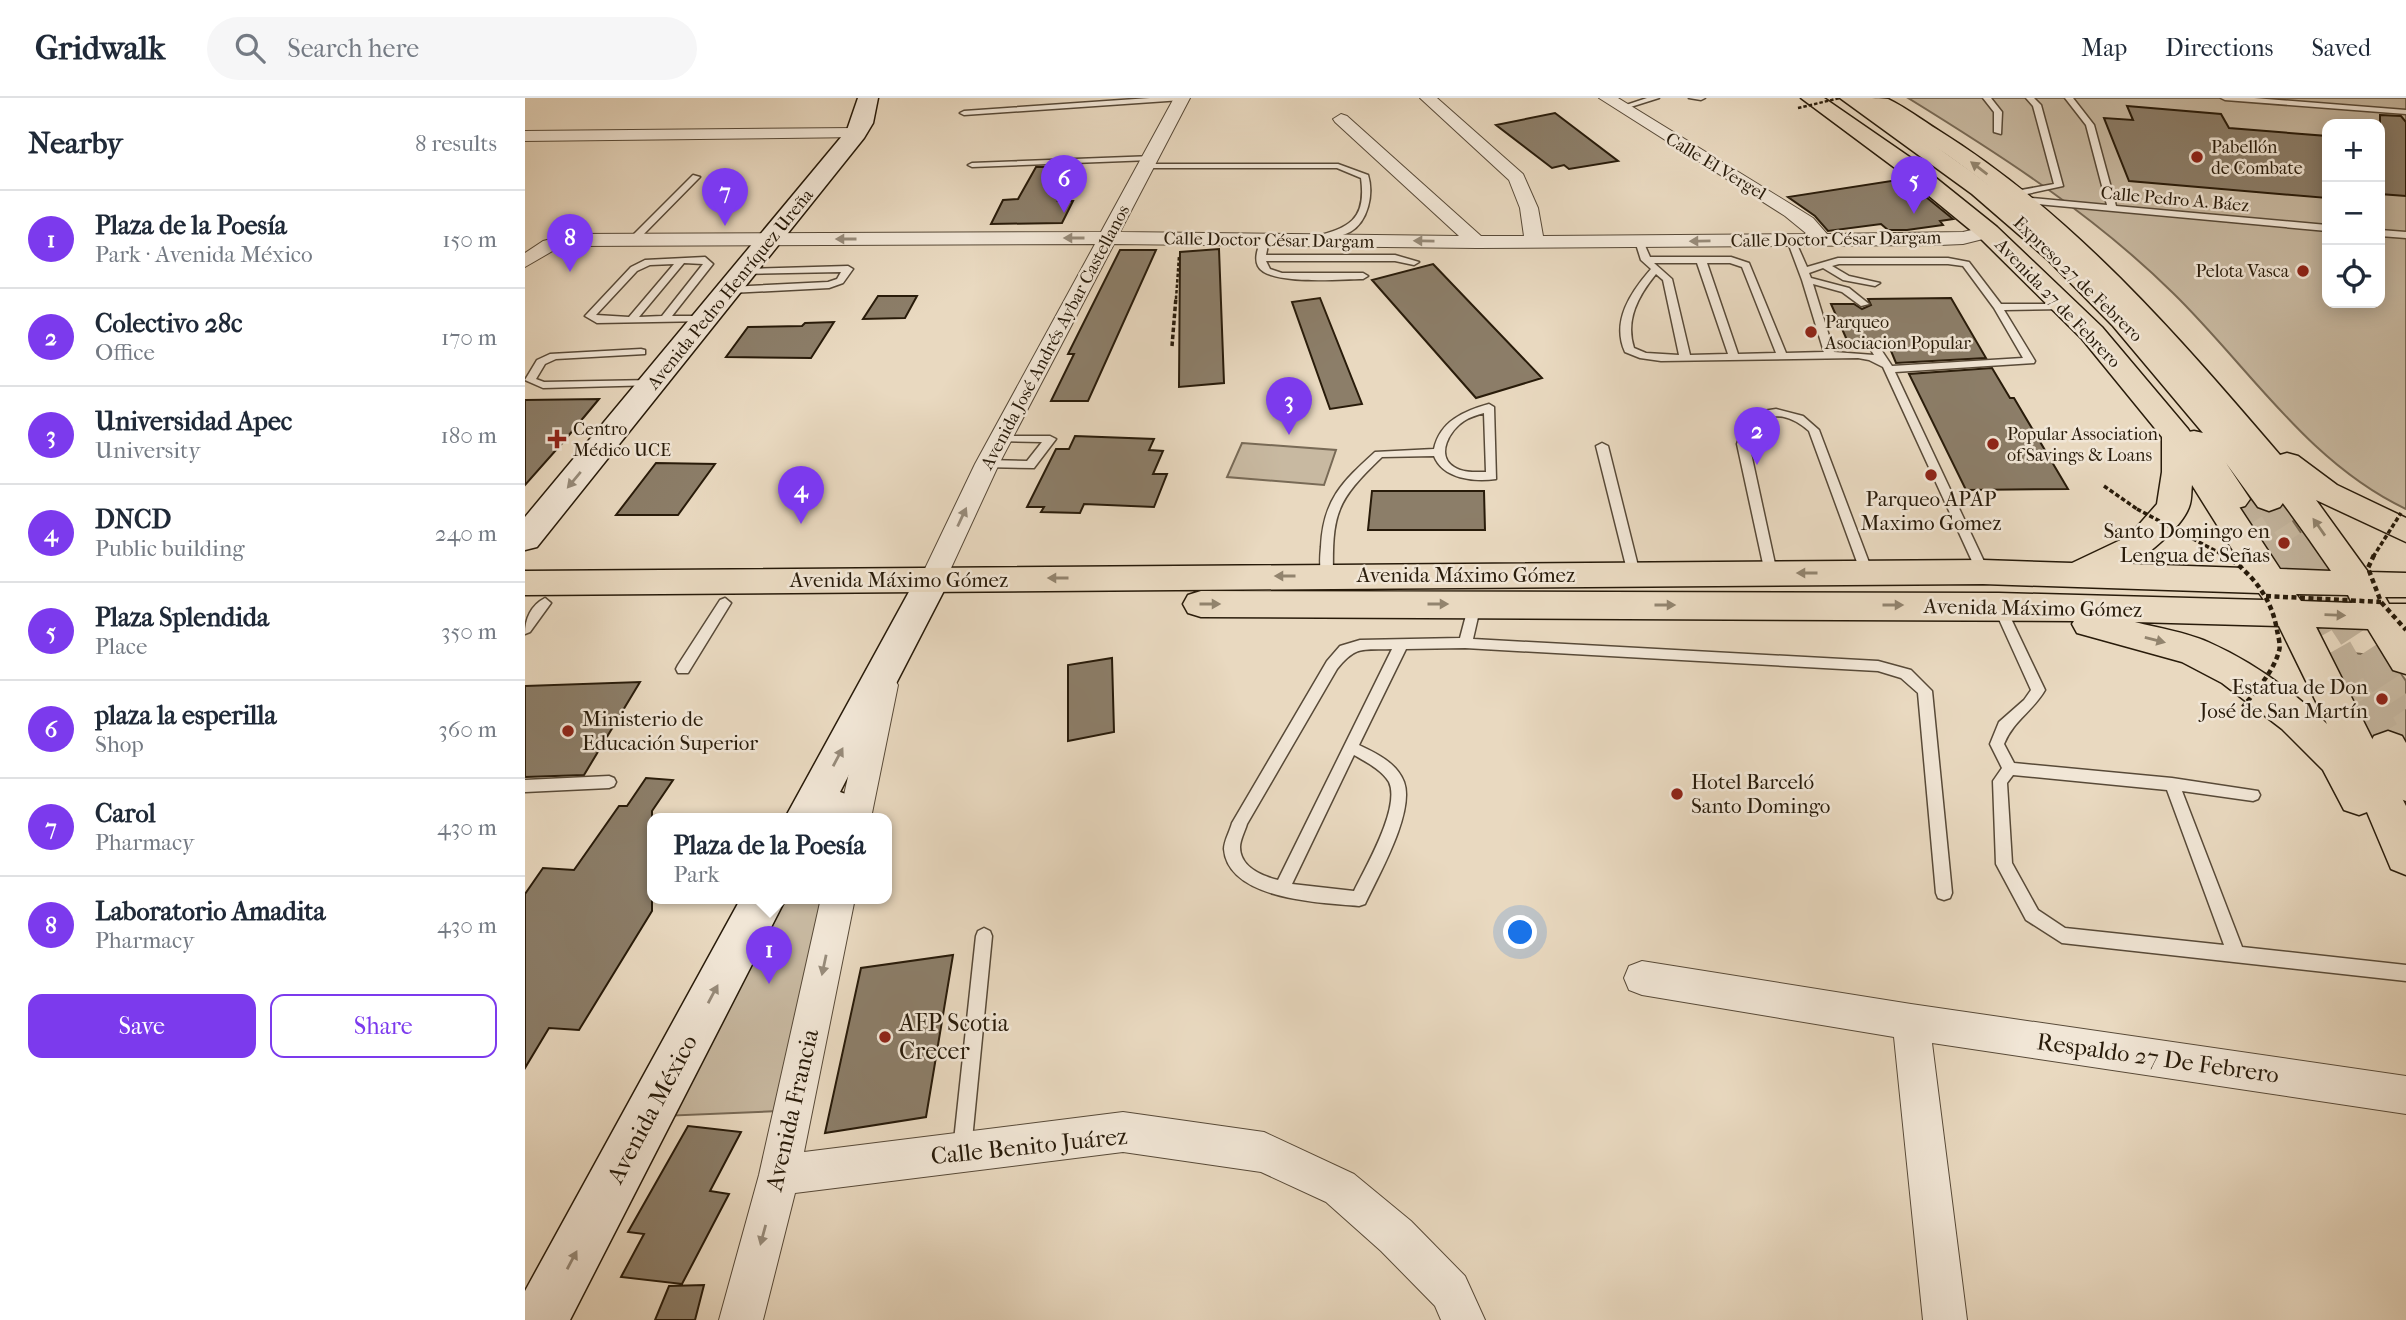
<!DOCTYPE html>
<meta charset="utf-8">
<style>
:root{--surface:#fff;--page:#f6f6f7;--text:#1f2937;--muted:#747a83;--line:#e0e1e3;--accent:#7c3aed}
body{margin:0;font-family:"IM FELL French Canon",serif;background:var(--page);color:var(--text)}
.controls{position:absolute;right:21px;top:21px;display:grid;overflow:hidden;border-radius:14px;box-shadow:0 4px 18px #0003}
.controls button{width:63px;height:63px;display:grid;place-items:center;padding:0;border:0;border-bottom:2px solid var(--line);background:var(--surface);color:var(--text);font:35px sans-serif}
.you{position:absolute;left:996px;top:835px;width:24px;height:24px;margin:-18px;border:5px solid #fff;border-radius:50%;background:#1a73e8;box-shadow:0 0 0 10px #1a73e833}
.badge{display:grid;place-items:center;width:46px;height:46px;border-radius:50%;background:var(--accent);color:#fff;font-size:23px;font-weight:700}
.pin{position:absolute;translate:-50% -58px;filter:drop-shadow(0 2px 4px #0008)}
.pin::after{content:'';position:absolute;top:37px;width:24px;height:21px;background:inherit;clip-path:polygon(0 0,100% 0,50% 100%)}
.popup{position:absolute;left:122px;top:715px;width:245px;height:91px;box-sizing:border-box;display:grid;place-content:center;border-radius:14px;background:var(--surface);filter:drop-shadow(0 2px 5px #0005);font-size:23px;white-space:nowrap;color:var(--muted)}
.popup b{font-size:26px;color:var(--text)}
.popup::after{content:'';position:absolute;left:50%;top:100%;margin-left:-14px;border:14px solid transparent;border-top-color:var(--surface)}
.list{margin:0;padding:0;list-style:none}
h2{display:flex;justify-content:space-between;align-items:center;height:91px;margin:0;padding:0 28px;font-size:30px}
h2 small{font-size:23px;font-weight:400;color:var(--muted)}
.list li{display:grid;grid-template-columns:46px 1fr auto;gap:21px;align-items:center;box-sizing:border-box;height:98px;padding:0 28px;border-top:2px solid var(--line)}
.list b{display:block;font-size:26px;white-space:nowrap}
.list p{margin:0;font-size:23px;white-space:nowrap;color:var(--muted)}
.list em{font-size:23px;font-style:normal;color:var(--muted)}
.actions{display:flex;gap:14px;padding:21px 28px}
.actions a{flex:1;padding:16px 0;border:2px solid var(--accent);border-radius:14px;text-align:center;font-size:24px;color:var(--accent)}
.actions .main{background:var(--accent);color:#fff}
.icon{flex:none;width:38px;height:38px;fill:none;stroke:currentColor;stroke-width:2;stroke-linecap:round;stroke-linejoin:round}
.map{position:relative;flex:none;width:1881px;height:1222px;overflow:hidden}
header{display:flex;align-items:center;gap:42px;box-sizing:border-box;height:98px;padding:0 35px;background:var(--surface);border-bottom:2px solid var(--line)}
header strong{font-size:33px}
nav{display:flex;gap:38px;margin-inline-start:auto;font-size:24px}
.search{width:490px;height:63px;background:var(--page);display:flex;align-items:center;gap:18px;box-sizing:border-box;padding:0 24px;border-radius:38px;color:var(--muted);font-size:26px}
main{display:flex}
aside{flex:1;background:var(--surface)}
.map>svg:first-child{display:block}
.green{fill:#c8b9a1;stroke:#786a56;stroke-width:2;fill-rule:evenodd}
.building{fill:#8c7e69;stroke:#281b0a;stroke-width:2}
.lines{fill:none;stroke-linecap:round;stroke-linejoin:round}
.motorway-tunnel-far1{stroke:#c2b39c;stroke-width:30;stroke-dasharray:30 15;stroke-linecap:butt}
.motorway-tunnel{stroke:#c2b39c;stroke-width:38;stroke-dasharray:38 19;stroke-linecap:butt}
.service-casing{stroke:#584a38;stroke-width:3}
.minor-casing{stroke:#584a38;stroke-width:2}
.secondary-casing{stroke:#281b0a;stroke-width:3}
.primary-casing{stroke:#281b0a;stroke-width:3}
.motorway-casing{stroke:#281b0a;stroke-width:3}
.path-far1{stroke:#281b0a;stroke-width:2.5;stroke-dasharray:3.5 2;stroke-linecap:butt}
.path{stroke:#281b0a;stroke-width:3.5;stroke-dasharray:4.5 2.5;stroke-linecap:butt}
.service{fill:#f1e6d6;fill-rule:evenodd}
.minor{fill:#f1e6d6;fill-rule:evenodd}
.secondary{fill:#f1e6d6;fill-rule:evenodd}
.primary{fill:#e9d9c0;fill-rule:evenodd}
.motorway{fill:#e9d9c0;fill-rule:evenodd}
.path-bridge-far2{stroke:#281b0a;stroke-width:2.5;stroke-dasharray:3.5 2;stroke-linecap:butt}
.path-bridge-far1{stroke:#281b0a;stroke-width:3.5;stroke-dasharray:4.5 2.5;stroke-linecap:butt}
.path-bridge{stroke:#281b0a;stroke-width:4.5;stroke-dasharray:5 3.5;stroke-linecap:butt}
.oneway{fill:#92846e}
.oneway2{fill:#978b7a}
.poi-dot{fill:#8f2418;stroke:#f1e6d6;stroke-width:2.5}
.labels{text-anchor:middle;stroke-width:5;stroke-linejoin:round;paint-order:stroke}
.far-poi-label{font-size:18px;fill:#281b0a;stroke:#f1e6d6;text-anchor:start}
.far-street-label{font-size:18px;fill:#281b0a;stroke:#f1e6d6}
.poi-label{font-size:21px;fill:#281b0a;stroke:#f1e6d6;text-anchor:end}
.street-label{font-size:21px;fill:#281b0a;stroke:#f1e6d6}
.near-poi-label{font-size:24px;fill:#281b0a;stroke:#f1e6d6;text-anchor:start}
.near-street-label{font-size:24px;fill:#281b0a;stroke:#f1e6d6}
</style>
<header>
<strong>Gridwalk</strong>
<div class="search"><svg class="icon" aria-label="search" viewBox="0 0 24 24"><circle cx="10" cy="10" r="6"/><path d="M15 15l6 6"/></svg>Search here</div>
<nav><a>Map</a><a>Directions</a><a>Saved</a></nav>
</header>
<main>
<aside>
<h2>Nearby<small>8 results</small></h2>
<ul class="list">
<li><span class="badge">1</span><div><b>Plaza de la Poesía</b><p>Park · Avenida México</p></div><em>150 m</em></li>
<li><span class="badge">2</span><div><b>Colectivo 28c</b><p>Office</p></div><em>170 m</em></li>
<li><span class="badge">3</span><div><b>Universidad Apec</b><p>University</p></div><em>180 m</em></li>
<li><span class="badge">4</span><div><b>DNCD</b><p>Public building</p></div><em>240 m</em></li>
<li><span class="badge">5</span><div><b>Plaza Splendida</b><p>Place</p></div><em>350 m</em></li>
<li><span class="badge">6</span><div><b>plaza la esperilla</b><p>Shop</p></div><em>360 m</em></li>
<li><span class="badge">7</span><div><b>Carol</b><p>Pharmacy</p></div><em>430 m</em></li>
<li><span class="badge">8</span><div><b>Laboratorio Amadita</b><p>Pharmacy</p></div><em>430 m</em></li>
</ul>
<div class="actions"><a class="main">Save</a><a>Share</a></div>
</aside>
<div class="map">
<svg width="1881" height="1222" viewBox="0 0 1881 1222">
<rect width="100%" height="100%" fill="#e9d9c0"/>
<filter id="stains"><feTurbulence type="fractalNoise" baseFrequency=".00286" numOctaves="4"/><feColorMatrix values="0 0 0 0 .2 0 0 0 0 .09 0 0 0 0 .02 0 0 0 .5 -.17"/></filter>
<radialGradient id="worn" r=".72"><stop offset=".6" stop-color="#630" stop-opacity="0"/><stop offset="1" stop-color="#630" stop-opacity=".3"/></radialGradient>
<path class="green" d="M1383,0H1881V411C1783,365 1723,268 1648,195C1569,117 1477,58 1383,0ZM1802,26H1855V205H1802Z
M717,345L811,352L799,387L702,379Z
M1699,401L1755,404L1796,464L1781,474H1768L1742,466Z
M1812,554C1839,555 1866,557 1881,583V644L1848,643L1803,566Z
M247,800H303L254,1013L137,1018Z"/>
<path class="building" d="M1602,8L1696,16L1704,30L1802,38V100L1604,83L1579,20L1608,22Z
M1030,15L1093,63L1044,71L1039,67L1027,70L971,27Z
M1855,17L1876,18L1881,24V98L1855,96Z
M511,69H550L533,103H548L537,125L466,126L478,102L493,101Z
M1379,81L1428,121L1415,123L1418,127L1382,132H1363L1356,126L1303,133L1290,118L1263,99Z
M694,151L699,285L654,289L655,154Z
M595,152H631L563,303H526L549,256H543Z
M908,166L1017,280L951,300L847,182Z
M353,198H392L380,220L338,221Z
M795,200L837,306L805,311L767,204Z
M1426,200L1461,260L1371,265L1364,248H1357L1354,244H1348L1341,249H1325L1306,206H1329L1337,211L1346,207L1343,201Z
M309,224L286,260L201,259L223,229L277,228L280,225Z
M1467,270L1485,300H1489L1543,391L1441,392L1384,276Z
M74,301L39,343L0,387V302Z
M550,338L629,341L624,352L638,353L628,376H642L629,409L559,406L555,415L516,414L519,409H502L531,351H544Z
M131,365L190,366L153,417H91Z
M847,393H959L960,432H843Z
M587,560L589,634L543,643V567Z
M115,584L59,677L0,679V588Z
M121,680L148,682L127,713V813L54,932L24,930L0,970V796L18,770L49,772L94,708H102Z
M428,857L401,1019L300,1035L336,870Z
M163,1028L216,1034L185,1093L204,1096L157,1186L96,1179L119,1136L103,1134Z
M179,1187L170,1222H130L144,1188Z"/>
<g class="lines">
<path class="motorway-tunnel-far1" d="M1709,401L1748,459
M1744,402L1781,459"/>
<path class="motorway-tunnel" d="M1747,457L1794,527L1863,649
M1780,457L1881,611"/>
<defs>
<path id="service" d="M625,0H661L657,2L439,17L435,15L439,13Z
M1122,0H1134L1096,12L1092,10Z
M1164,0H1180L1176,2Z
M1458,0H1466L1477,14L1476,36L1469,34V14Z
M1501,0H1509L1516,7L1538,88L1488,99L1484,96L1485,94L1529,86L1508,8Z
M1540,0H1548L1569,27L1591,108L1802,127V133L1492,104V100L1495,99L1582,107L1561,27Z
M1696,0H1729L1881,12V16L1700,2Z
M629,58V62H626L447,69L443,67L447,65Z
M621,66H813L843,77C849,96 843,124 825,134C815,139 802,141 791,144L788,143V139C823,130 842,123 836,80L812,70H618L617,68Z
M168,77L175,79L112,143H106V139Z
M1855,132L1881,134V140L1855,138Z
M740,139L744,142L741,157H870L894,164L889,167L870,163H741L745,171L757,175H838L843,178L838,181C817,181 743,188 733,168C729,160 733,150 736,142Z
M1114,140L1118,143L1125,159H1206L1224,165L1261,255L1299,254L1277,182L1262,142L1266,139L1270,142L1282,169L1313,160H1423L1444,164L1476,206H1543L1545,208L1540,211L1479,212L1510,263L1509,265L1370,274L1464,474L1462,477L1458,478L1452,474L1358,269L1344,262L1333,260L1136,263L1115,260L1100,254C1086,223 1106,194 1126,171L1116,162L1110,143ZM1129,165H1172L1203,256L1165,257L1147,181ZM1182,165H1205L1217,169L1251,255L1213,256ZM1314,166H1423L1438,168L1469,210L1498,260L1367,268L1353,247L1349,246L1344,249L1349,257L1309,254L1288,186L1317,194L1336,208L1344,206L1324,190L1286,180L1284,175L1298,170L1318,182L1350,188L1355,185L1324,178L1307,168ZM1131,176L1138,182L1154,257L1121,255L1109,250C1100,222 1113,198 1131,176Z
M180,159L188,166L147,218H181L184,219V223L72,225L60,218L106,169L120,162ZM159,165L178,166L137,218L114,219ZM149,166L104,219L71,217L112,173L125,167Z
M323,168L328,171L318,185L304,190L205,195L200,192L205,189L303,184L312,181L316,174L216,176L214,174L219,171Z
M116,251L120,252V256L31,261L20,266L11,281L19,284L128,282L132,283V287L18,290L0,282L12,262L25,256Z
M964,306L969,309L971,381C949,384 918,381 909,358L857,359C811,403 807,415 808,478L802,482L798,481C794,472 795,459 796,449C798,402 817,384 850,354L909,351C915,323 939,313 964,306ZM959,315L961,374C951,374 938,375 929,369C910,357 925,332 939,323C945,319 952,317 959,315Z
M1251,311L1278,318L1294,332L1348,475L1346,478L1342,479L1336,475L1284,333C1267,318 1250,313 1230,325L1224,346L1252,475L1246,479L1240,475L1212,346L1221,321L1238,313Z
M476,338H525L531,341L509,370L458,369L456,366L462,362L502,363L517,344L472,343V339Z
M1077,345L1083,348L1115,476L1109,480L1103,476L1071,348Z
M20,500L26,505L5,534L0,536C0,521 6,507 20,500Z
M200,500L206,505L163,575H153L151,571L153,567L195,502Z
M950,501L956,506L948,541L1353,563L1386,572L1407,593L1427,795L1425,800L1419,802L1413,800L1411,795L1393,595L1376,580L1353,573L940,550L881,551L834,647C851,655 872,665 879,684C890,714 853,778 840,806L834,808C797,805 703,802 699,751C699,743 705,733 707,725L802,563L815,548L835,542L935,540L944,506ZM867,551L753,782C737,778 715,769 715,749C715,742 720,733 722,726L812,571C831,547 838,552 867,551ZM829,657C841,664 857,672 864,684C876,709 840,770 829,793L767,786Z
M1474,503L1480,508L1520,592C1508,613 1488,623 1479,646L1489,665L1647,680L1733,693L1735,697L1733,701L1728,703L1657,693L1717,849L1881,867V883L1537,845L1501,822L1471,766L1468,683L1477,670L1465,646L1474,624L1499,602L1506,592L1468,508ZM1488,677L1642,692L1699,847L1540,830L1513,812L1487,765L1482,685Z
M84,678L89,680L91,684L89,688L84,690L0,694V682Z
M459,830L465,833L467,838L446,1052L444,1059L437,1061L430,1059L428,1052L451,838L453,833Z"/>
<path id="minor" d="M649,0H665L595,134L934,138L810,24L808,21L816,16L822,18L956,138H999L995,110L984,82L895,0H912L998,76L1013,110L1018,138L1282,136L1260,118L1074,0H1093L1272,110L1288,120L1302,136L1438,134L1463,128L1472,134L1470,138L1438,146L1414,147L952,150L589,146L474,366L421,481L417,488L408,490L399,488L395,481L450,366L570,146L47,148L31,151L0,169V155L18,143L47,136L576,134Z
M331,30L339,35L337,39L0,43V33Z
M358,576L368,579L373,587L346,720H314L343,587L348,579Z
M296,800H330L279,1054L598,1014L739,1034L829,1076L886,1123L940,1178L960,1222H916L910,1208L856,1153L801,1104L736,1074L598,1054L270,1095L238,1222H194L234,1077Z
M1117,863L1386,906L1881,978V1016L1407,945L1442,1222H1398L1369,939L1117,897L1104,892L1099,880L1104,868Z"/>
<path id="secondary" d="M333,0H353L348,25L339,40L12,449L0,452V419L322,32Z
M408,469L420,472L425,481L315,694L341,703L347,720H260L391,481L396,472Z
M216,800H261L45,1222H0V1193Z"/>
<path id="primary" d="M1276,0H1299L1386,60L1472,129L1577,229L1663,331L1755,471L1806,473C1713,337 1607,208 1480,101C1461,85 1441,70 1421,56C1403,43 1347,15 1337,0C1345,0 1356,0 1363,1C1380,9 1397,22 1413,32C1548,116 1653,238 1755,357L1762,355L1773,358L1812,387L1881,420V444L1791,402L1843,474L1881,475V499H1860L1864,506H1881V576L1868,572L1843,531L1791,529L1881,708V777L1866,771L1842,714L1834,717L1819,712L1798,672L1757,631L1697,585L1657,564L1552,535L1547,526L1549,523L676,519L663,515L658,506L663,497L676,493L1474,495L1739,502L1734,495L1458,486L0,497V473L1458,462L1547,465L1604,438L1632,406L1637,374V339L1557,241L1454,139L1370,70ZM1667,387L1719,470L1606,466C1624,456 1657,429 1664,409C1667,402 1666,393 1667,387ZM1771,496L1823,497L1827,505L1776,503ZM1610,524L1754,528L1802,626C1768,593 1726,563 1683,544C1660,534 1633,530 1610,524Z"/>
<path id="motorway" d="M1315,0H1339C1396,38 1454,76 1506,121C1600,202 1680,296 1755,395L1760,402L1755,409L1744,413L1733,409L1701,365L1725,401L1720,408L1709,411L1698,408L1654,342L1658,335L1669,333L1678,335L1588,228L1523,162L1447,96Z
M1863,633L1877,638L1881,645V703L1867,698L1843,649L1849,638Z"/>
</defs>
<use href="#service" class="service-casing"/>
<use href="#minor" class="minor-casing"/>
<use href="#secondary" class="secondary-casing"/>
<use href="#primary" class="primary-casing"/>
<use href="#motorway" class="motorway-casing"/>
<path class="path-far1" d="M651,201L654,158"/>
<path class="path" d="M647,248L651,199
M1579,388L1612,411"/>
<use href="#service" class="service"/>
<use href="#minor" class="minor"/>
<use href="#secondary" class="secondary"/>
<use href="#primary" class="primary"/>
<use href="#motorway" class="motorway"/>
<path class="path-bridge-far2" d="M1273,10L1315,0"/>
<path class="path-bridge-far1" d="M1612,411L1702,459
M1848,459L1876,415"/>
<path class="path-bridge" d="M1700,457C1727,476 1746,498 1752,532C1753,538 1756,547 1754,553C1748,575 1731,592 1718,609
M1849,457L1843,470L1856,504L1881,532
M1741,498L1856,504"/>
</g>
<defs><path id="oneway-solid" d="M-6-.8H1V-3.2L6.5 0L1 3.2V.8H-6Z" transform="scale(1.75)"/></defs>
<g class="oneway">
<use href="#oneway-solid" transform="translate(1454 70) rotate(-143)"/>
<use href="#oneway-solid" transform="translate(1794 429) rotate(-125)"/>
<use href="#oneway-solid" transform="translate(1282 475) rotate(180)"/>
<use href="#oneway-solid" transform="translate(760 478) rotate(180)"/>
<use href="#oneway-solid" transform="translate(533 480) rotate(180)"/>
<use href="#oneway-solid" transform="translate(685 506)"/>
<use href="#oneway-solid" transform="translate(913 506)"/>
<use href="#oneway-solid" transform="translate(1140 507)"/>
<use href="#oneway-solid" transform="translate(1368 507)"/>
<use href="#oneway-solid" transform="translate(1810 517) rotate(2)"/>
<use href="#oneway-solid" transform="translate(1630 542) rotate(14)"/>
</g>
<g class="oneway2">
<use href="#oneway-solid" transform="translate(549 140) rotate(180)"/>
<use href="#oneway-solid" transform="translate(321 141) rotate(180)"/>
<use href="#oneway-solid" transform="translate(899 143) rotate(-179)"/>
<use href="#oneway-solid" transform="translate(1175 143) rotate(179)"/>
<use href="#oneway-solid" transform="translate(49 382) rotate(130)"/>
<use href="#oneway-solid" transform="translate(437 419) rotate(-65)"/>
<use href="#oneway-solid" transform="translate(313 659) rotate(-62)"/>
<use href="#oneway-solid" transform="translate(299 867) rotate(102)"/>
<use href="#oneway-solid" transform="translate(188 896) rotate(-62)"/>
<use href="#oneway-solid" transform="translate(238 1137) rotate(105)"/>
<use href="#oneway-solid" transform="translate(47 1162) rotate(-62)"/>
</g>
<g class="poi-dot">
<circle cx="1672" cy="59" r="7"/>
<circle cx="1778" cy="173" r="7"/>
<circle cx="1286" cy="234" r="7"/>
<path d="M28.5 330.5h7v7h7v7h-7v7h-7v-7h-7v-7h7z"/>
<circle cx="1468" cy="346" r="7"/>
<circle cx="1406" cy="377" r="7"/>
<circle cx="1759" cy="445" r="7"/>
<circle cx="1857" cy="601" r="7"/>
<circle cx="43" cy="633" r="7"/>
<circle cx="1152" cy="696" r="7"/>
<circle cx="360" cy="939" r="7"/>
</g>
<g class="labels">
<g class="far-poi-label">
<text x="1686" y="55">Pabellón<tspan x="1686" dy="21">de Combate</tspan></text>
<text x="1764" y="179" text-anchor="end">Pelota Vasca</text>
<text x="1300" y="230">Parqueo<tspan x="1300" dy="21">Asociacion Popular</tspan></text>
<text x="48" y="337">Centro<tspan x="48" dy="21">Médico UCE</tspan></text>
<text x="1482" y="342">Popular Association<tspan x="1482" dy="21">of Savings &amp; Loans</tspan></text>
</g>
<g class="far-street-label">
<text transform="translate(1191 68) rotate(31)" y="6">Calle El Vergel</text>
<text transform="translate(1650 101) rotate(5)" y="6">Calle Pedro A. Báez</text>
<text transform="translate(1311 141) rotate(-1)" y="6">Calle Doctor César Dargam</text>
<text transform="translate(744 142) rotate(1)" y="6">Calle Doctor César Dargam</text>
<text transform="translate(1553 181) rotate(44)" y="6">Expreso 27 de Febrero</text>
<text transform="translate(205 191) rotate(-51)" y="6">Avenida Pedro Henríquez Ureña</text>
<text transform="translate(1533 205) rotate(46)" y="6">Avenida 27 de Febrero</text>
<text transform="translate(530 239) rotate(-62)" y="6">Avenida José Andrés Aybar Castellanos</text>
</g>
<g class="poi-label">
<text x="1406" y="408" text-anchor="middle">Parqueo APAP<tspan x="1406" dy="24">Maximo Gomez</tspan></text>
<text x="1745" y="440">Santo Domingo en<tspan x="1745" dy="24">Lengua de Señas</tspan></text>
<text x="1843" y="596">Estatua de Don<tspan x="1843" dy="24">José de San Martín</tspan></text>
<text x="57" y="628" text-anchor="start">Ministerio de<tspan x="57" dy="24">Educación Superior</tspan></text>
<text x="1166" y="691" text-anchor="start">Hotel Barceló<tspan x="1166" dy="24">Santo Domingo</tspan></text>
</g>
<g class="street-label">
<text x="941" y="484">Avenida Máximo Gómez</text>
<text x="374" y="489">Avenida Máximo Gómez</text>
<text transform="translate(1508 510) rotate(1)" y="7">Avenida Máximo Gómez</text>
</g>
<g class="near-poi-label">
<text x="374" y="933">AFP Scotia<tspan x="374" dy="28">Crecer</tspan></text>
</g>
<g class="near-street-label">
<text transform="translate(1633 960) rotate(8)" y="8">Respaldo 27 De Febrero</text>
<text transform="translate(127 1011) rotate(-62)" y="8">Avenida México</text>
<text transform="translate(267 1012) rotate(-77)" y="8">Avenida Francia</text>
<text transform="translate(504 1048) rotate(-6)" y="8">Calle Benito Juárez</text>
</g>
</g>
<rect width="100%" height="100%" filter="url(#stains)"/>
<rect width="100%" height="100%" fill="url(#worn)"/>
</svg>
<div class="controls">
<button>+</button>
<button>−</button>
<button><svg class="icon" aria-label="locate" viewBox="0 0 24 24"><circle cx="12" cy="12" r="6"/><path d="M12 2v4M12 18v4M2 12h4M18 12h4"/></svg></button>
</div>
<div class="you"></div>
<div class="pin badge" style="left:244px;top:886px">1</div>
<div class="popup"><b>Plaza de la Poesía</b>Park</div>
<div class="pin badge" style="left:1232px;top:367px">2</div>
<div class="pin badge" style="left:764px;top:337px">3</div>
<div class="pin badge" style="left:276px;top:426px">4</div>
<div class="pin badge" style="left:1389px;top:116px">5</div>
<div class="pin badge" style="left:539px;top:115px">6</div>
<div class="pin badge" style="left:200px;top:128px">7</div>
<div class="pin badge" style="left:45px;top:174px">8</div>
</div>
</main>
